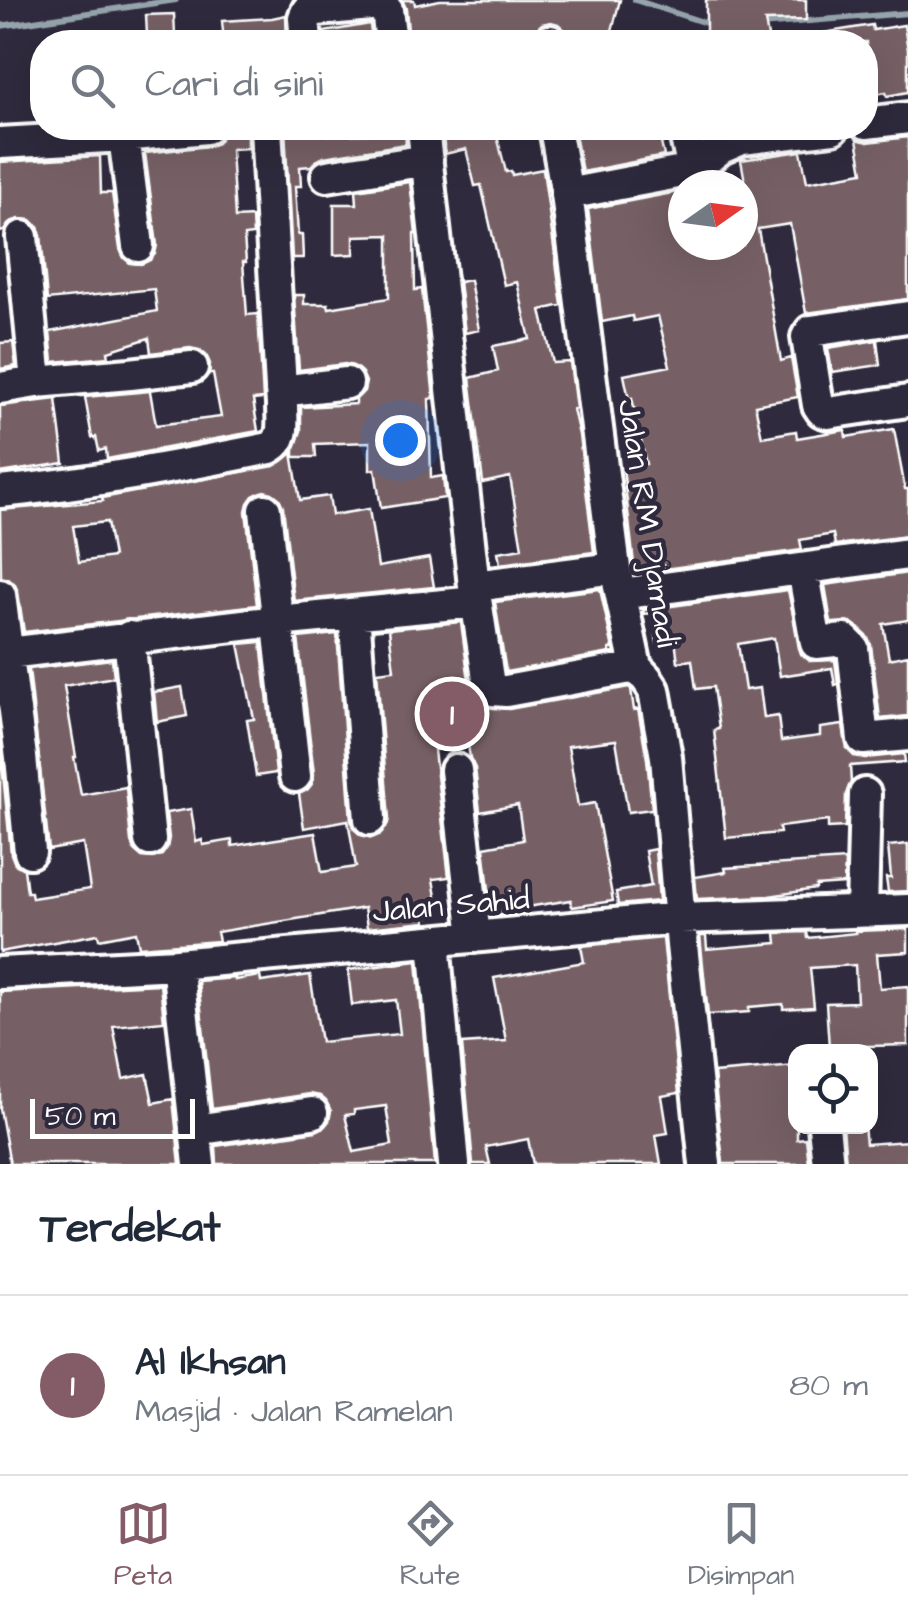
<!DOCTYPE html>
<html lang="id">
<meta charset="utf-8">
<style>
:root{--surface:#fff;--page:#f2f2f3;--text:#1f2937;--muted:#747a83;--line:#e0e1e3;--accent:#845c67}
body{margin:0;font-family:"Architects Daughter",sans-serif;background:var(--page);color:var(--text)}
.controls{position:absolute;right:30px;bottom:30px;display:grid;overflow:hidden;border-radius:20px;box-shadow:0 10px 40px #0002}
.controls button{width:90px;height:90px;display:grid;place-items:center;padding:0;border:0;border-bottom:2px solid var(--line);background:var(--surface);color:var(--text);font:50px sans-serif}
.compass{position:absolute;left:668px;top:170px;width:90px;height:90px;border-radius:50%;background:var(--surface);box-shadow:0 10px 40px #0002;rotate:76deg}
.scale{position:absolute;left:30px;bottom:25px;width:165px;box-sizing:border-box;padding-left:10px;border:5px solid #fff;border-top:0;font-size:28px;line-height:35px;white-space:nowrap;color:#fff;-webkit-text-stroke:8px #2f2a3d;paint-order:stroke}
.you{position:absolute;left:400px;top:440px;width:35px;height:35px;margin:-25px;border:8px solid #fff;border-radius:50%;background:#1a73e8;box-shadow:0 0 0 15px #1a73e833}
.badge{display:grid;place-items:center;width:65px;height:65px;border-radius:50%;background:var(--accent);color:#fff;font-size:32px;font-weight:700}
.pin{position:absolute;translate:-50% -50%;border:5px solid #fff;box-shadow:0 2px 10px #0006}
.list{margin:0;padding:0;list-style:none}
h2{display:flex;justify-content:space-between;align-items:center;height:130px;margin:0;padding:0 40px;font-size:42px}
h2 small{font-size:32px;font-weight:400;color:var(--muted)}
.list li{display:grid;grid-template-columns:65px 1fr auto;gap:30px;align-items:center;box-sizing:border-box;height:180px;padding:0 40px;border-top:2px solid var(--line)}
.list b{display:block;font-size:38px;white-space:nowrap}
.list p{margin:0;font-size:32px;white-space:nowrap;color:var(--muted)}
.list em{font-size:32px;font-style:normal;color:var(--muted)}
.icon{flex:none;width:55px;height:55px;fill:none;stroke:currentColor;stroke-width:2;stroke-linecap:round;stroke-linejoin:round}
.map{position:relative;flex:none;width:908px;height:1164px;overflow:hidden}
.search{position:absolute;background:var(--surface);box-shadow:0 10px 40px #0002;left:30px;right:30px;top:30px;height:110px;display:flex;align-items:center;gap:25px;box-sizing:border-box;padding:0 35px;border-radius:40px;color:var(--muted);font-size:38px}
.sheet{height:310px;background:var(--surface)}
nav{display:flex;justify-content:space-around;align-items:center;box-sizing:border-box;height:140px;border-top:2px solid var(--line);background:var(--surface);font-size:28px;color:var(--muted)}
nav a{display:grid;justify-items:center;gap:5px}
nav .on{color:var(--accent)}
.map>svg:first-child{display:block}
.lines{fill:none;stroke-linecap:round;stroke-linejoin:round}
.stream{stroke:#96a5ad;stroke-width:6}
.building{fill:#766065;stroke:#fff;stroke-width:2.5;fill-rule:evenodd}
.minor-casing{stroke:#fff;stroke-width:38}
.minor{stroke:#2f2a3d;stroke-width:30}
.labels{text-anchor:middle;stroke-width:9;stroke-linejoin:round;paint-order:stroke}
.street-label{font-size:32px;fill:#fff;stroke:#2f2a3d}
</style>
<div class="map">
<svg width="908" height="1164" viewBox="0 0 908 1164">
<rect width="100%" height="100%" fill="#2f2a3d"/>
<filter id="ink" filterUnits="userSpaceOnUse"><feTurbulence type="fractalNoise" baseFrequency=".01" numOctaves="2"/><feDisplacementMap in="SourceGraphic" scale="20" xChannelSelector="R" yChannelSelector="G"/><feConvolveMatrix kernelMatrix="1 2 1 2 8 2 1 2 1" color-interpolation-filters="sRGB"/></filter>
<g filter="url(#ink)">
<g class="lines">
<path class="stream" d="M635,0L712,25
M760,25L908,13
M0,26L176,0"/>
</g>
<path class="building" d="M402,0H414L415,5L440,0H620L609,42H569L566,31L558,24L551,22L542,24L534,31L531,42H409L406,8Z
M706,0H806V20L765,21L769,42H706Z
M174,14L175,34L147,35L146,15Z
M286,15L287,42H257V40L224,42L222,21L272,18Z
M370,24L372,42H324V32Z
M872,25L873,30L904,25L908,50V92L887,96L886,92L866,96V42H824L823,33Z
M247,128L248,148L231,149L235,218L252,217L253,235L244,236L246,262H243L247,315L258,314L263,399L253,400L258,431L107,459L106,449L99,451L96,437L92,438L85,397L150,391L156,425L221,417L213,374H209L210,364L206,355L199,350L190,348L151,353L149,338L108,351L109,357L53,362L50,332L157,311L154,289L47,300L41,235L38,227L31,220L19,219L10,222L4,231L0,232V162L100,156L101,193H112L120,249L124,258L130,263L141,264L150,260L155,254L157,245L145,153L209,146L218,143L224,129Z
M285,128H328V135L405,133L406,144L324,157L316,161L311,166L300,167L301,186H295L298,235H302L303,258H292Z
M442,128H495L506,172L511,171L512,175L543,169L562,305L541,310L553,363L570,362L576,408L573,409L579,435L594,552L500,564L498,552L522,548L510,477L483,483L470,378L498,371L493,346L530,339L517,282L504,285L481,185L475,186L466,149L445,154Z
M574,128H666L668,141L661,143L664,156L582,172Z
M908,137V299L806,313L790,224L758,229L781,361L791,358L798,397L755,405L762,437L796,431L797,438L845,430L846,437L894,429L905,489H908V536L835,545L833,534L800,540L802,550L635,573L623,468L646,464L632,398L629,399L624,375L670,366L658,316L633,321L632,316L602,322L588,209L683,191V245H743L744,176L741,160L801,151L807,182L863,172L857,139L868,142Z
M410,182L416,234H414L415,290L422,289L434,398L429,399L431,478L443,476L445,498L381,508L375,469L370,470V442L315,444L316,457H294V450L301,431V407L356,404V399L364,391L366,382L362,373L353,366L345,364L299,370L294,295H304V304H328L329,308L389,298V235L354,236V254L334,255V204H357L356,190Z
M470,280L479,330L465,333L459,282Z
M877,340L880,365L832,372L828,348Z
M13,342L16,366L0,369V343Z
M56,399L64,463L0,473V406Z
M292,453L300,500L329,496L332,515L369,509L378,567L429,558L434,587L294,601L283,507L279,498L272,493L264,491L253,496L248,503L246,511L257,605L24,632L18,592L14,583L1,577L0,510L103,501L102,498L274,466ZM107,522L113,557L79,562L73,526Z
M908,573V620L883,624L889,659L908,655V716L880,719L871,645L866,635L852,623H831L825,585Z
M600,589L613,649H610V653L506,672L495,602Z
M788,590L801,654L810,661L835,660L838,684L835,685L832,668L780,676L774,638L738,644L745,690L760,688L764,718L778,716L781,741L820,736V728L843,725L847,749L854,756L865,758L904,754L905,762L850,766L851,782L846,794L845,827L828,828V821L779,827L780,833L726,838L714,730L719,729L713,687L696,689L692,660L678,662L675,640L657,643L653,613L644,614L643,610Z
M461,622L470,688L476,700L483,706L509,709L629,687L631,689L634,710L638,709L647,759L652,809L628,812L616,740L568,746L578,806L595,803L613,901L572,907L571,900L527,907L528,913L492,916L484,847L523,840L518,805L480,812L475,768L470,758L468,745L434,750L449,877L433,879L439,915L425,917L426,922L367,928L364,908L217,932L219,941L139,947L136,932L99,939L98,934L0,952V744L11,854L15,864L24,869L27,892H31L32,898L90,889L83,844L49,850L29,669L112,659L114,677L64,686L76,757H74L81,795L126,787L131,842L134,850L142,857L153,858L162,855L167,848L169,838L166,813L191,809L196,842L202,840L203,845L232,840V846L315,833L322,872L356,867L348,820L304,828L299,794L307,790L312,784L314,774L298,638L337,634L351,820L354,829L361,835L372,838L381,834L387,826L389,819L377,672L394,670L389,629Z
M261,642L276,773L256,776L247,720L254,719L239,644Z
M182,687L187,716L157,722L154,692Z
M908,844V891L888,892L886,878H891L888,846Z
M655,849L659,901L618,905L616,892L651,886L645,851Z
M845,860L844,884L816,886V889L769,896L697,899L695,877L726,872L725,868Z
M908,929V952L877,954L880,988L908,986V1045L829,1047L826,1003L857,1002L855,965L810,968L814,1007L783,1009V1004L749,1007V1012L708,1015L700,936H706L707,949L777,943L776,933L807,932L808,938L856,933L855,931Z
M663,938L679,1093L662,1096L668,1133L656,1135L661,1164H533L528,1139L486,1147L490,1164H473L462,1044L506,1041L494,978L584,962L581,946Z
M417,961L435,1164H217L216,1146L316,1131L324,1127L329,1121L331,1111L326,1101L320,1096L310,1094L212,1109L198,981L235,978V980L260,976L261,982L310,975L321,1042L400,1034L396,1000L352,1005L348,970ZM386,1106L392,1145L354,1152L345,1115L354,1114V1110Z
M160,984L164,1021L113,1026L123,1079L147,1074L153,1103L173,1099L180,1164H10L0,1109V992Z
M796,1066L797,1139L806,1138L809,1164H723L714,1073Z
M843,1126H864L866,1144L908,1141V1164H846Z"/>
<g class="lines">
<defs>
<path id="minor" d="M306,42L304,18L307,11L381,4L387,10L391,42
M550,42V41
M866,123L908,118
M423,128L474,586L489,685L492,690L506,691L636,667
M555,128L567,194L615,568L636,667L647,679L654,690L666,757L682,945L705,1164
M684,128L693,170
M124,136L138,246
M0,143L124,136L206,128
M327,176L427,160
M567,194L693,170L721,148L742,139L833,128
M908,317L811,331L807,337L818,405L822,411L828,413L908,401
M36,382L130,374L192,367
M0,388L36,382L22,237
M281,391L347,383
M0,492C91,483 181,466 270,448C286,439 282,422 282,405L266,128
M265,510L295,776
M803,569L816,643L845,640L853,648L863,739L908,735
M474,586L615,568
M621,594L908,554
M0,595L21,757L30,852
M354,614L370,819
M129,637L150,840
M0,654L277,621L476,602
M456,770L475,937
M862,911L865,794
M434,941L454,1164
M177,964L199,1164
M0,973L177,964L680,918L908,910
M824,1126L828,1164
M195,1130L312,1113"/>
</defs>
<use href="#minor" class="minor-casing"/>
<use href="#minor" class="minor"/>
</g>
</g>
<g class="labels">
<g class="street-label">
<text transform="translate(649 523) rotate(81)" y="11">Jalan RM Djamadi</text>
<text transform="translate(451 904) rotate(-5)" y="11">Jalan Sahid</text>
</g>
</g>
</svg>
<div class="controls">
<button><svg class="icon" aria-label="locate" viewBox="0 0 24 24"><circle cx="12" cy="12" r="6"/><path d="M12 2v4M12 18v4M2 12h4M18 12h4"/></svg></button>
</div>
<svg class="compass" viewBox="-18 -18 36 36"><path d="M0-13l5 13h-10z" fill="#e53935"/><path d="M0 13l5-13h-10z" fill="#747a83"/></svg>
<div class="scale">50 m</div>
<div class="you"></div>
<div class="pin badge" style="left:452px;top:714px">1</div>
<div class="search"><svg class="icon" aria-label="search" viewBox="0 0 24 24"><circle cx="10" cy="10" r="6"/><path d="M15 15l6 6"/></svg>Cari di sini</div>
</div>
<section class="sheet">
<h2>Terdekat<small></small></h2>
<ul class="list">
<li><span class="badge">1</span><div><b>Al Ikhsan</b><p>Masjid · Jalan Ramelan</p></div><em>80 m</em></li>
</ul>
</section>
<nav>
<a class="on"><svg class="icon" aria-label="map" viewBox="0 0 24 24"><path d="M3 6l6-2 6 2 6-2v14l-6 2-6-2-6 2zM9 4v14M15 6v14"/></svg>Peta</a>
<a><svg class="icon" aria-label="directions" viewBox="0 0 24 24"><path d="M12 3l9 9-9 9-9-9zM9 14v-3h6M13 9l2 2-2 2"/></svg>Rute</a>
<a><svg class="icon" aria-label="saved" viewBox="0 0 24 24"><path d="M7 4h10v16l-5-4-5 4z"/></svg>Disimpan</a>
</nav>
